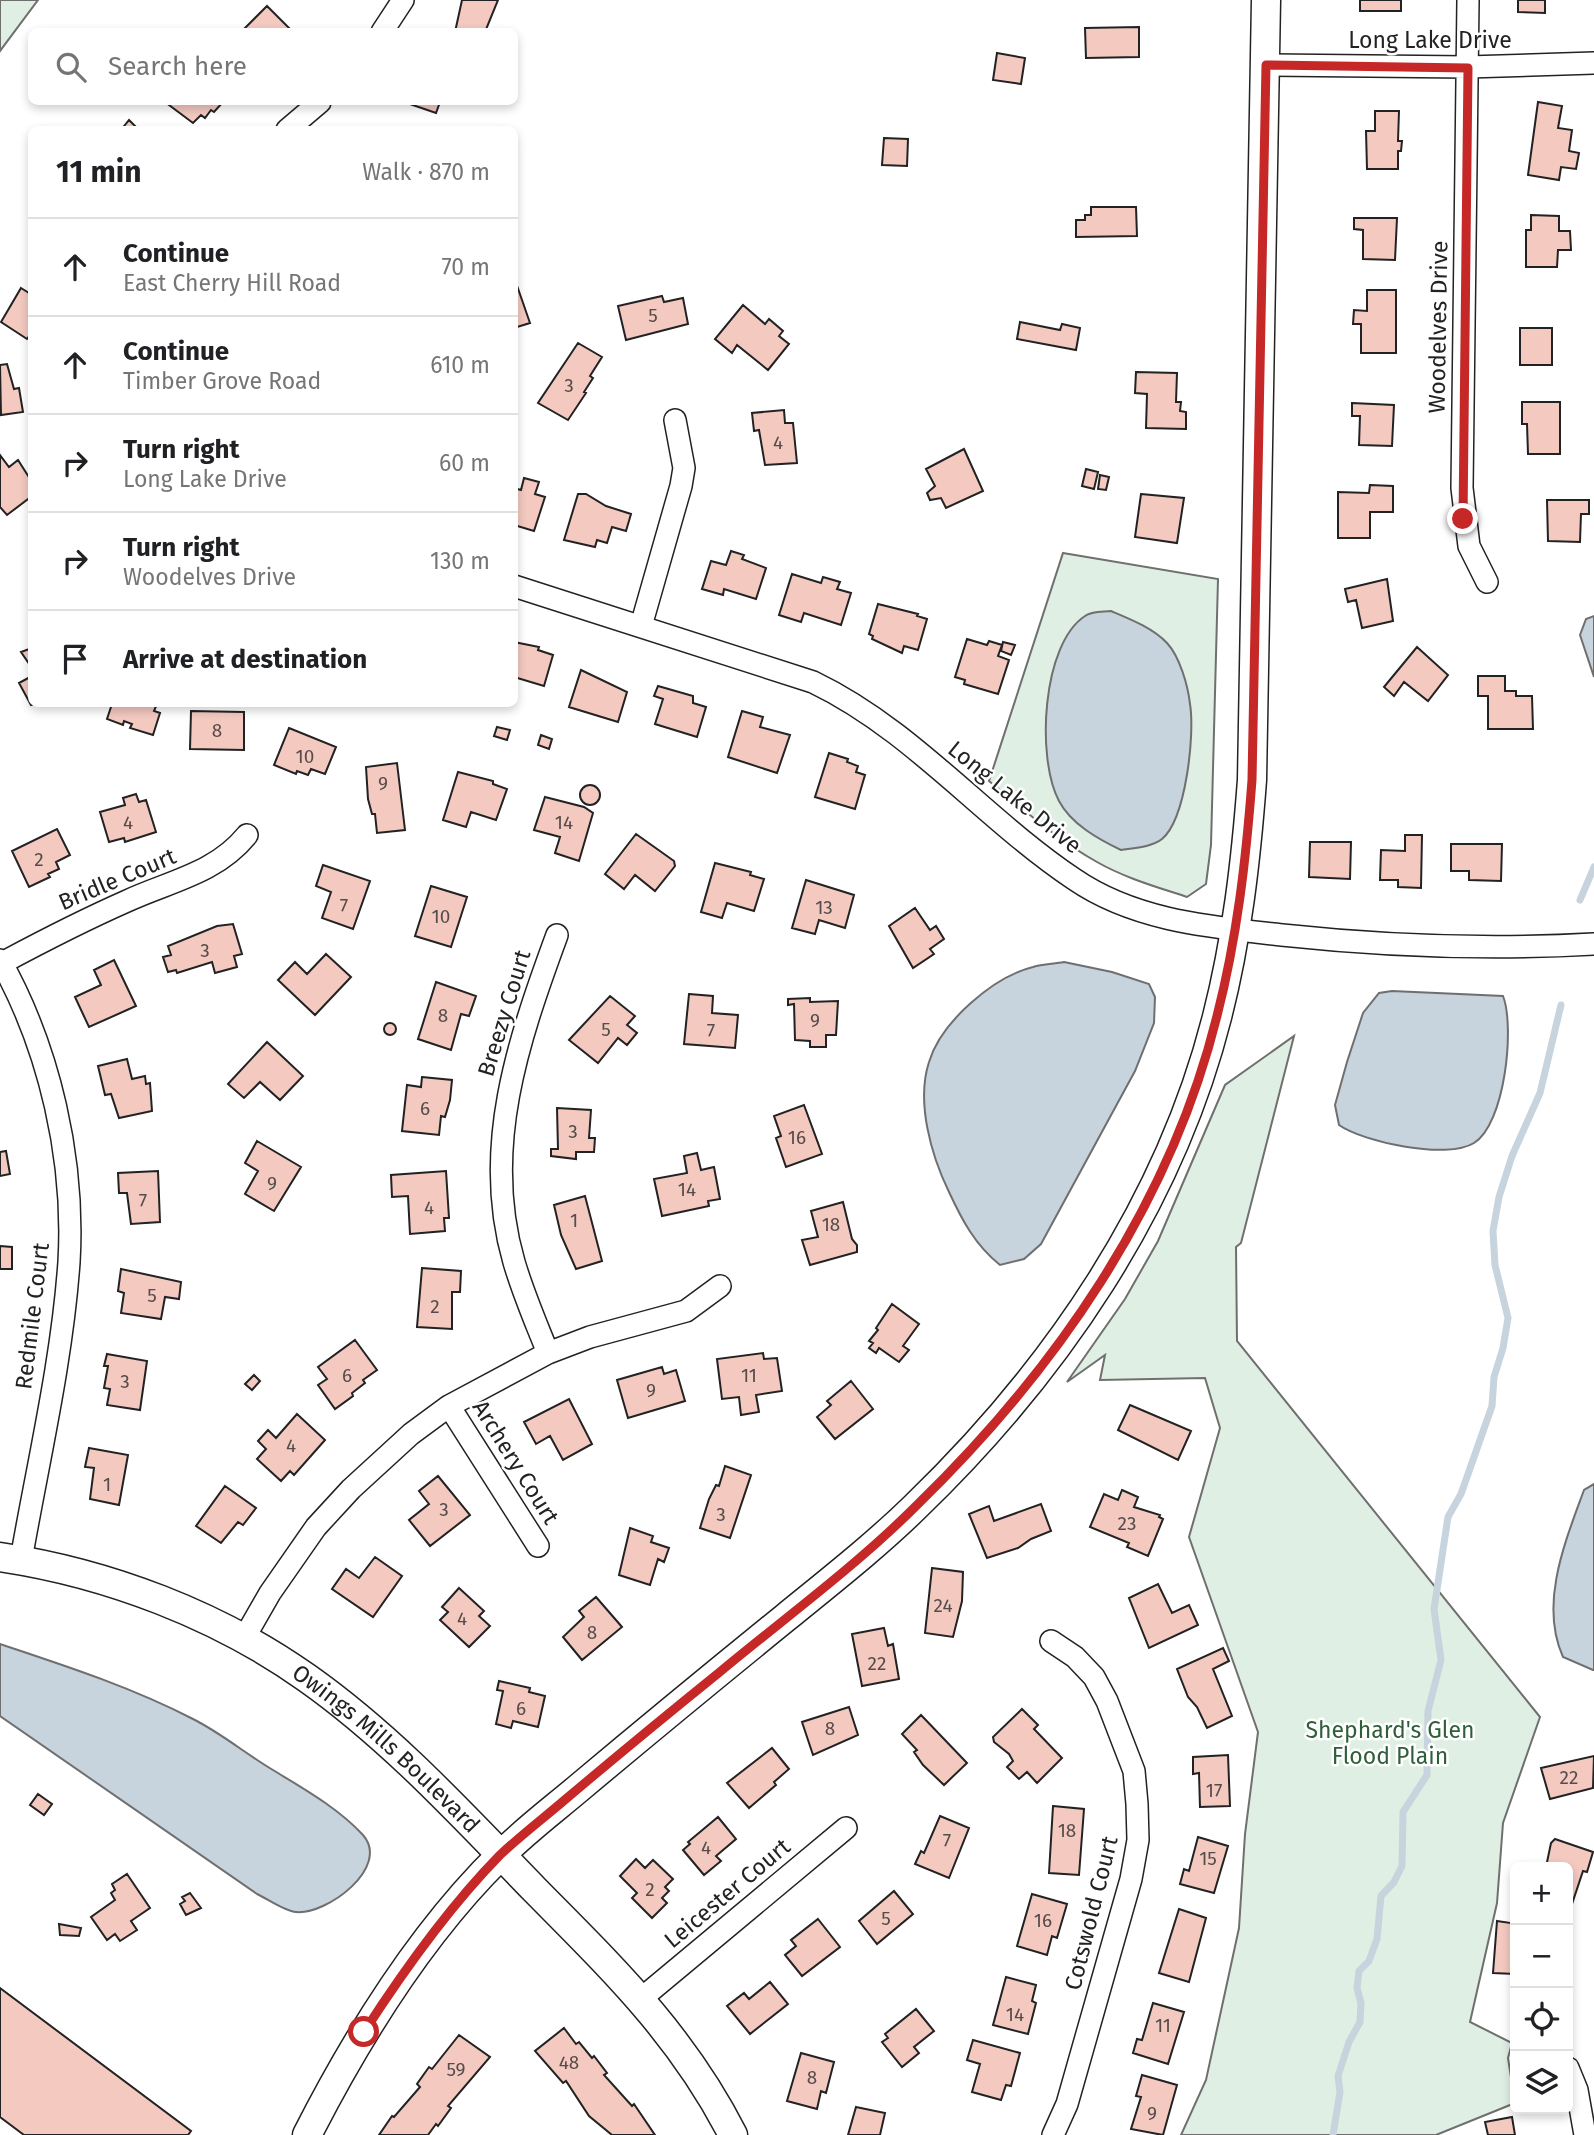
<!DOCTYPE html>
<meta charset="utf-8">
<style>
:root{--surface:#fff;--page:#f2f2f2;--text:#202124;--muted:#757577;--line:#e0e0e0}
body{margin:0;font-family:"Fira Sans",sans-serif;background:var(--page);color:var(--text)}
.controls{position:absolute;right:21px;bottom:21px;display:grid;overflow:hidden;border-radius:10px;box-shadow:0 4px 10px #0003}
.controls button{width:63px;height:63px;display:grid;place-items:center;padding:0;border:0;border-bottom:2px solid var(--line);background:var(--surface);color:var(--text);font:35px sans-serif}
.stop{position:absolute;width:21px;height:21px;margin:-16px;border:5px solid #c62828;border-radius:50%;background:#fff}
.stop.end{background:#c62828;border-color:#fff;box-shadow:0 2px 7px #0008}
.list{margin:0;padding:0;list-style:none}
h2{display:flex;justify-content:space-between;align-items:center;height:91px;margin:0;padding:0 28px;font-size:30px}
h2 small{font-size:23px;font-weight:400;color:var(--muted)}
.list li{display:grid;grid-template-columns:46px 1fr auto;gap:21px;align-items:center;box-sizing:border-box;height:98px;padding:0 28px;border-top:2px solid var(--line)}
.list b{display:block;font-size:26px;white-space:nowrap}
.list p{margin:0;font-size:23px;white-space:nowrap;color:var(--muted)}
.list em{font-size:23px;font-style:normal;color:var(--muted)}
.icon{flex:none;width:38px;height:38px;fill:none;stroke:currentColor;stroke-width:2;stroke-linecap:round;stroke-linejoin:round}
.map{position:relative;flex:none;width:1594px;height:2135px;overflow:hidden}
.search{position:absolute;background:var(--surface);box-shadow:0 4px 10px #0003;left:28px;top:28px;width:490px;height:77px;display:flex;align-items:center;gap:18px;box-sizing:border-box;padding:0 24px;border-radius:10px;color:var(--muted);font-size:26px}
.panel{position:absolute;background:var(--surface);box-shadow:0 4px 10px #0003;left:28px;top:126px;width:490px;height:581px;border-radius:10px}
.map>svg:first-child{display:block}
.green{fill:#e0efe3;stroke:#6f6f6f;stroke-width:2}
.water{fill:#c7d3dd;stroke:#6f6f6f;stroke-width:2}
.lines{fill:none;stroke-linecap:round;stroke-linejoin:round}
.stream{stroke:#c7d3dd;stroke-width:7}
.building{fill:#f3c9c0;stroke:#222;stroke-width:2}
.street-casing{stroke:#222;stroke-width:24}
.secondary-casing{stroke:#222;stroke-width:31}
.street{stroke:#fff;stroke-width:21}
.secondary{stroke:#fff;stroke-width:28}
.route{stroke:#c62828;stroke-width:9}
.labels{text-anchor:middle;stroke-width:5;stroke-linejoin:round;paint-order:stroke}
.number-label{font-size:19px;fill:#564c4a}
.street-label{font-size:23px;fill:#222;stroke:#fff}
.park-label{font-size:23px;fill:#2f5e38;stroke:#fff}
</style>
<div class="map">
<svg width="1594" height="2135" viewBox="0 0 1594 2135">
<rect width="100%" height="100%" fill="#fff"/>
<path class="green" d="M0,0H38L0,51Z
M1063,553L1218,579L1211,845L1206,884L1187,897C1157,887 1125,878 1097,862C1057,840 1023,809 989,781Z
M1294,1036L1241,1243L1236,1247L1237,1341L1540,1717L1503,1823L1497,1903L1470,2022L1512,2043L1508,2058L1515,2103L1436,2135H1181L1206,2080L1239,1928L1245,1834L1258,1732L1189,1537L1220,1428L1205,1378L1100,1380L1105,1355L1067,1382L1125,1299L1158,1241L1225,1085Z"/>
<path class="water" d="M1111,611C1130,619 1153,628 1167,643C1180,657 1188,686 1190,704C1195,734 1186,819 1162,839C1152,847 1134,848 1121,850C1098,839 1071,824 1059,801C1036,758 1042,644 1085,616C1091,611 1103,612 1111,611Z
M1594,616V677L1580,635L1586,619Z
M1064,962L1112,972L1149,984L1155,997L1154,1023L1135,1071L1041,1244L1024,1259L1000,1265C975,1245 962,1220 949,1192C931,1155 916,1102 929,1062C941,1022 993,977 1033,967C1043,964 1054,964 1064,962Z
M1392,991L1503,996C1515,1027 1505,1124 1474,1143C1447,1160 1363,1142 1339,1125L1335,1105L1347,1062L1363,1013L1379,993Z
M1594,1484V1670H1593L1563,1657C1539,1604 1565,1542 1584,1490Z
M0,1644C66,1666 131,1687 193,1719C221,1733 246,1754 273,1770C304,1789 338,1808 363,1835C391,1867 327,1915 296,1912C284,1911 268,1899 257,1894L0,1716Z"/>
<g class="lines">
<path class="stream" d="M1580,900L1594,867
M1333,2135L1340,2092L1338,2076L1349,2042L1360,2022L1361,2003L1357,1988L1359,1971L1369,1961L1377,1939L1381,1896L1394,1882L1402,1866L1403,1812L1427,1775L1428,1711L1441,1660L1434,1609L1448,1517L1461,1494L1492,1406L1494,1377L1503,1348L1508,1318L1495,1265L1493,1231L1499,1197L1512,1156L1540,1093L1561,1005"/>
</g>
<path class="building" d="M462,0H498L485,32H455Z
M1360,0H1401V11H1360Z
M1518,0H1545V13L1518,12Z
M267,6L293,32H241Z
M1139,27V57L1086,58L1085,28Z
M997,53L1025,58L1021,84L993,80Z
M165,102H223L214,112L211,110L205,118L201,115L193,123Z
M404,102H440L436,113Z
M1538,102L1562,106L1558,128L1572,130L1569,151L1579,153L1576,169L1561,167L1559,180L1528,175Z
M1375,111H1399L1398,141H1402L1401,151H1398V169H1367L1366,131H1375Z
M129,120L139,130H121Z
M884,138L908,139L907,166L882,165Z
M1091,207H1136L1137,236L1076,237V220H1085V215H1091Z
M1531,215L1559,216V231H1570L1571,250H1558L1557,267H1526V230H1531Z
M1354,218H1397L1395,260L1363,259V230L1354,229Z
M514,277L530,323L514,328Z
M21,288L29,293L32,289V332L27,339L1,322Z
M1367,290H1396V353H1361V324H1353L1354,310L1367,311Z
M662,296L664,302L683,298L688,324L626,340L618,306Z
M743,305L765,324L769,319L783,331L779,336L789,344L768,370L737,345L732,353L715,339Z
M1020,322L1060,330L1062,324L1080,328L1076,350L1017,339Z
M1520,328H1552V365H1520Z
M578,343L602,357L590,376L593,378L584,392L586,393L568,420L538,403Z
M7,364L14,389L19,388L23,412L1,415L0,365Z
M1136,372L1177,373L1176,402H1181L1180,411L1186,412V429L1146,428L1147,394L1135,393Z
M1522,402H1560V454H1528L1527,424H1522Z
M1352,403L1394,405L1392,446L1359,445L1360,416H1352Z
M784,410L785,423H793L797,463L765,465L759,430L754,431L752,413Z
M964,449L983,491L946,508L941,498L930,500L927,493L935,486L926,469Z
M0,455L9,467L18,460L32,482V496L7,515L0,507Z
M1086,469L1098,472L1094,489L1082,486Z
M1100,475L1109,477L1106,490L1098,489Z
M524,478L539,482L535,494L545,497L534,531L514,525V488L521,490Z
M1370,485L1393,486V512H1370V538H1338V492L1369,493Z
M578,494H586L606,506L631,514L626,531L612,527L607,543L597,540L595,547L564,540Z
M1141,494L1184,498L1177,543L1135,537Z
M1547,500H1589V514H1581L1580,542L1548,541Z
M731,551L744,555L742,559L766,568L756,599L724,589L723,595L702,589L711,561L726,565Z
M792,574L821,583L823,577L840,582L837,589L851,593L841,625L804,613L801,622L779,615Z
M1387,579L1393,621L1362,628L1356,600L1348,602L1345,589Z
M878,604L918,614L917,616L927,619L918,650L904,646L902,653L872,639L873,636L869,634Z
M967,639L987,645L989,641L1002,645L998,656L1009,660L998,694L964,684L965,680L955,677Z
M514,642L539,647L538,650L553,655L544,686L514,677Z
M1003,642L1015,645L1011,655L1001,651Z
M1417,647L1448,675L1428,701L1404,682L1394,696L1384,687Z
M32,648V668L21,652Z
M581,670L627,692L618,722L569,707Z
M32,676V704H34L31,705L19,683Z
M1478,676H1505V691H1516V696H1532L1533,729H1488V696H1478Z
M658,686L693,696V703L706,707L697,737L655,724L663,699L654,696Z
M112,704H157L154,711L160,713L153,735L130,728L132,724L124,721L123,725L107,719Z
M191,711L244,712V750L190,749Z
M742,711L763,717L760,727L790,735L777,773L728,757Z
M497,727L510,730L507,740L494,736Z
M289,728L336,747L325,774L311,769L308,775L297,771L296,774L274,765Z
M541,735L552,739L549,749L538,745Z
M829,753L848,759L847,762L858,766L856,772L865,775L855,809L815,797Z
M397,763L405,830L377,833L375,814H372L368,799L366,767Z
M458,772L493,781V784L507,789L496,820L471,812L466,827L443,820Z
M580 795a10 10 0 1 1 20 0a10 10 0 1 1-20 0Z
M136,794L139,802L146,800L156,832L125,842L124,838L109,842L100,812L125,805L123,798Z
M545,797L584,807L593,813L579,861L555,853L560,837L534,830Z
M57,829L70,855L56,862L59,869L48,874L50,877L29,887L12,851Z
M636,834L674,861L675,866L655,891L635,875L624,889L605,874Z
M1405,835H1422L1421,888L1398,887V880H1380L1381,850L1405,851Z
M1310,842H1351L1350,879L1309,877Z
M1451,844H1502L1501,881L1469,880V871H1451Z
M715,863L751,872L750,875L764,879L754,911L727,903L722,918L701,912Z
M323,865L370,881L353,929L322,918L331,892L316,886Z
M806,880L854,895L845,928L819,920L815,934L792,928Z
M431,886L467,897L451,947L415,936Z
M915,908L930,930L936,926L944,939L930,949L934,954L913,968L889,926Z
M233,924L242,954L234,956L237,967L215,973L212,962L177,973L176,970L168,972L163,957L171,955L168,946L217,926Z
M326,954L351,977L315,1015L278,980L295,962L307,974Z
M114,960L136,1006L89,1027L75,997L101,985L94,970Z
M436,982L476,996L469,1016L461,1014L451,1050L418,1039Z
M689,994L713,996L712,1013L738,1015L735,1048L684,1044Z
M610,996L635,1016L627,1025L637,1033L627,1045L618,1038L598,1063L569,1040Z
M810,998V1002L838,1001L836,1035H826V1047H810V1041L795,1040L794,1004L788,1005V999Z
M384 1029a6 6 0 1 1 12 0a6 6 0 1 1-12 0Z
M267,1042L303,1076L280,1100L260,1082L244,1098L228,1084Z
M127,1059L132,1079L145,1076L146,1084L150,1083L152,1111L119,1118L111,1094L105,1095L98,1066Z
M422,1077L452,1080L450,1100L445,1117L441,1116L439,1135L402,1131L407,1085L421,1087Z
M804,1105L822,1154L786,1167L776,1138L781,1136L774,1116Z
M557,1108L591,1110L589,1138H595L594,1152H576V1159L551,1156V1149H558Z
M257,1141L301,1167L274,1211L245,1194L258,1171L245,1163Z
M6,1151L10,1174L0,1176V1152Z
M697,1153L701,1170L714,1167L720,1199L708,1201L709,1206L662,1216L654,1179L687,1173L684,1156Z
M158,1171L160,1222L131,1224L127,1193H119L118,1173Z
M446,1171L449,1218H444L445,1231L410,1234L408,1196L392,1197L391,1175Z
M585,1196L602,1261L576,1269L561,1235L554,1205Z
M843,1202L852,1239L857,1245V1252L810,1265L802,1240L818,1237L811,1211Z
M0,1246L12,1247V1269H0Z
M422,1268L461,1271L460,1292H452V1329L417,1327Z
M121,1269L181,1282L179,1299L165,1297L161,1319L121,1313L124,1293L118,1291Z
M892,1304L919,1324L903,1346L909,1350L899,1362L879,1348L876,1353L869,1348L873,1343L869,1341L878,1330L876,1328Z
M355,1340L377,1370L363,1380L365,1383L352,1393L353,1396L335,1409L318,1385L327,1379L318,1367Z
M763,1353L764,1359L777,1358L782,1391L756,1395L759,1412L741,1415L739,1397L722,1399L717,1359Z
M107,1354L147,1361L140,1410L107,1405L110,1389L104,1388L108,1366H104Z
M662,1367L664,1374L676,1370L685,1401L628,1418L617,1380Z
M254,1375L260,1381L252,1390L245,1384Z
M851,1381L873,1409L835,1439L817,1417L831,1405L827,1401Z
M569,1399L592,1444L563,1460L550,1436L536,1444L524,1422Z
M1130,1405L1191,1431L1178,1460L1118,1430Z
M297,1414L325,1440L294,1475L290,1471L281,1481L257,1459L266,1449L258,1441L268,1430L276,1438Z
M89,1448L128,1455L119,1505L90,1499L94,1468L85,1467Z
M725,1466L751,1475L730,1538L700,1528L709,1499L716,1485L719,1486Z
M438,1476L470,1515L430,1546L409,1520L429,1504L419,1491Z
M225,1486L256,1508L243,1525L238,1522L221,1543L196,1526Z
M1122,1490L1138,1497L1134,1507L1160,1515L1159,1517L1163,1519L1148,1556L1127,1547L1129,1543L1090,1527L1104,1494L1118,1500Z
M1041,1504L1051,1531L1031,1539L1018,1548L987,1558L969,1514L989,1506L994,1521Z
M630,1528L653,1536L651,1542L669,1548L664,1562L658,1559L650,1585L619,1575Z
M375,1557L402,1576L373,1617L332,1589L346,1569L359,1578Z
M932,1568L963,1572L962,1601L953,1637L925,1633Z
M1158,1584L1172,1613L1189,1605L1198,1625L1149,1648L1129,1598Z
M459,1588L484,1611L479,1616L490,1626L469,1647L440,1620L448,1612L442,1607Z
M596,1597L622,1627L582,1660L563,1637L584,1617L579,1611Z
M884,1628L888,1646L893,1644L899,1679L862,1686L852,1634Z
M1223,1648L1229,1661L1213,1669L1232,1716L1207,1728L1197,1707L1188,1697L1177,1669Z
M499,1681L530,1688L529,1692L545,1696L538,1727L513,1721L511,1728L496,1724L503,1691L497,1690Z
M849,1707L858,1735L813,1755L802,1722Z
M1022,1709L1038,1725L1034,1729L1062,1758L1037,1783L1027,1772L1019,1779L1007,1767L1013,1761L1009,1754L994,1742L993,1737Z
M921,1715L967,1763L944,1785L923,1765L914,1752L917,1750L902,1734Z
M772,1748L789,1769L774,1782L776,1785L749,1808L727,1783Z
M1228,1755L1230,1806L1200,1807L1199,1773L1193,1774V1757Z
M1594,1756L1593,1788L1550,1799L1541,1768Z
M38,1794L52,1804L44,1815L30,1805Z
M1053,1806L1084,1809L1079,1875L1049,1873Z
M940,1816L969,1828L949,1878L915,1864L921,1851L924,1853Z
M718,1817L736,1839L716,1856L721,1861L704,1875L683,1850L690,1844L688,1842Z
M1198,1837L1228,1846L1214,1893L1180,1884L1184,1869L1189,1871Z
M1555,1839L1593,1852L1587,1872L1583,1871L1570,1910L1568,1867H1546L1551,1843Z
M636,1859L645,1868L653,1860L673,1879L665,1887L669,1891L662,1898L667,1903L652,1918L632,1898L637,1893L620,1876Z
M127,1874L150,1908L131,1921L137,1930L120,1941L115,1934L107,1940L91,1917L115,1900L111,1893L115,1890L112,1884Z
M894,1891L913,1914L877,1944L859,1921Z
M190,1893L201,1908L186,1915L180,1904L185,1901L182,1897Z
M1032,1894L1067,1904L1057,1938L1052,1936L1047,1955L1017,1946Z
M1179,1909L1206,1918L1189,1982L1159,1973Z
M818,1919L840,1947L802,1976L785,1955L796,1946L791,1940Z
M1497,1921L1511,1923V1926L1515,1927V1974L1493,1973Z
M59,1924L81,1928L79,1936L60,1935Z
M1006,1977L1036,1985L1032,2001L1036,2003L1028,2034L993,2025Z
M770,1982L788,2004L750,2034L727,2006L744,1993L749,1999Z
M0,1988L191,2131L188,2135H24L0,2117Z
M1153,2003L1184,2012L1168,2064L1133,2053L1137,2039L1142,2040Z
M916,2009L934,2031L914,2047L919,2053L902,2067L882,2042L888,2038L885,2034Z
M564,2028L576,2044L579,2042L592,2058L594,2056L607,2073L604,2075L632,2106L634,2104L655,2135H612L589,2116L566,2081L563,2083L535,2051Z
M459,2035L490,2057L448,2106L451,2108L438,2126L436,2124L428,2135H379L392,2116L394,2117L420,2087L417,2084L429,2067L432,2069Z
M973,2040L1020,2053L1011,2086L1006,2085L1001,2100L972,2092L980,2064L967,2060Z
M801,2053L834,2062L826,2093L821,2091L817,2109L787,2101Z
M1142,2075L1177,2085L1163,2135L1131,2129L1141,2097L1136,2096Z
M856,2107L885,2113L880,2135H848Z
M1512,2117L1515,2135H1488L1485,2122Z"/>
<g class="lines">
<defs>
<path id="street" d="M1468,0L1462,488L1469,546L1487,582
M382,32L403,0
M1266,65L1468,67L1594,63
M287,130L320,102
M514,586L813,682C913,730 983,818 1074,879C1135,921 1211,927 1282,935C1385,946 1490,950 1594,944
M641,626L681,486L684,468L675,420
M0,960C50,1049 75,1160 69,1262C62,1362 38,1462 21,1560
M2,963C43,941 84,920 127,901C170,881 215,874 247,835
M548,1353C536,1323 523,1293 514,1262C481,1149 518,1041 557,935
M449,1406L538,1546
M243,1640L270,1593L316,1527L351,1489L411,1434L449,1406L548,1353L590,1337L686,1311L720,1286
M1051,1641L1075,1657L1094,1677L1107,1701L1134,1771L1137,1804L1138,1840L1131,1879L1067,2104L1053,2135
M642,1998L846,1828
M1568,2068L1577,2090L1585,2135"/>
<g id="secondary">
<path id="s1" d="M0,1557C108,1573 218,1615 307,1678C392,1738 463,1816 535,1890C613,1969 682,2035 733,2135"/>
<path d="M307,2135C358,2035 421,1933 502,1854C526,1830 554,1809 580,1787C648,1730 716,1674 785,1618C829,1582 874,1547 915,1507C1055,1372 1169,1206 1217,1017C1237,939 1246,860 1252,780L1266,0"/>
</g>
</defs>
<use href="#street" class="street-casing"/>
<use href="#secondary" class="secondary-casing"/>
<use href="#street" class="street"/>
<use href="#secondary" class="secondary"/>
</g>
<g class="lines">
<path class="route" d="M364,2032C404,1970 448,1908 500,1855C521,1835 545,1817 567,1798C618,1755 669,1713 721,1671C786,1617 856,1566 916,1506C1055,1371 1170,1206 1217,1016C1237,938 1246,860 1252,780L1266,65L1468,68L1463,519"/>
</g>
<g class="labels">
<g class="number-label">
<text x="653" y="322">5</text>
<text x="569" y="392">3</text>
<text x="778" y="449">4</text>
<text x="217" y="737">8</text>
<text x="305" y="763">10</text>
<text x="383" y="790">9</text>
<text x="128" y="829">4</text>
<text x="564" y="829">14</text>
<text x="39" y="866">2</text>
<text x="344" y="912">7</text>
<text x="824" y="914">13</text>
<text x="441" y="923">10</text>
<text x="205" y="957">3</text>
<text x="443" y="1022">8</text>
<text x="815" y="1027">9</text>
<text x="606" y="1036">5</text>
<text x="711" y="1037">7</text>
<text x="425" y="1115">6</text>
<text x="573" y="1138">3</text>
<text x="797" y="1144">16</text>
<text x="272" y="1190">9</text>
<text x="687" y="1196">14</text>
<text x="143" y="1207">7</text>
<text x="429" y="1214">4</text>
<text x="574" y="1227">1</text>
<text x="831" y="1231">18</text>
<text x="152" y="1302">5</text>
<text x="435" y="1313">2</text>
<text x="347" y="1382">6</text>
<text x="749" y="1382">11</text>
<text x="125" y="1388">3</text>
<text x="651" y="1397">9</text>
<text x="291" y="1452">4</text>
<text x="107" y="1491">1</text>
<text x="444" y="1516">3</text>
<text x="721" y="1521">3</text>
<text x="1127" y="1530">23</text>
<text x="943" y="1612">24</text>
<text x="462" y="1625">4</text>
<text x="592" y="1639">8</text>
<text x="877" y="1670">22</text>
<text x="521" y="1715">6</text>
<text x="830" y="1735">8</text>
<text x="1569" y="1784">22</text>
<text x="1214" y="1797">17</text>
<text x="1067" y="1837">18</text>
<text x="947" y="1847">7</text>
<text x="706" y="1854">4</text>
<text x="1208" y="1865">15</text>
<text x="650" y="1896">2</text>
<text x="886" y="1925">5</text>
<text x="1043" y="1927">16</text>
<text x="1015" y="2021">14</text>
<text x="1163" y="2032">11</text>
<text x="569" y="2069">48</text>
<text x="456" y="2076">59</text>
<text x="812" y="2084">8</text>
<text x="1152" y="2120">9</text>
</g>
<g class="street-label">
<text x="1430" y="48">Long Lake Drive</text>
<text transform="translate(1438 327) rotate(-89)" y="8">Woodelves Drive</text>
<text transform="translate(1015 797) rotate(39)" y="8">Long Lake Drive</text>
<text transform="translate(117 879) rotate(-23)" y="8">Bridle Court</text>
<text transform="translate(504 1013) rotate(-73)" y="8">Breezy Court</text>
<text transform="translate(32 1316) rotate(-83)" y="8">Redmile Court</text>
<text transform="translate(516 1462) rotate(58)" y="8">Archery Court</text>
<text dy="8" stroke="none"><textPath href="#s1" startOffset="439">Owings Mills Boulevard</textPath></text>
<text transform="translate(727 1893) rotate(-40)" y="8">Leicester Court</text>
<text transform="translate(1091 1913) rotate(-76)" y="8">Cotswold Court</text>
</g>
<g class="park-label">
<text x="1390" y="1738">Shephard's Glen<tspan x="1390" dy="26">Flood Plain</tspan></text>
</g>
</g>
</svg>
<div class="controls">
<button>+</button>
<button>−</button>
<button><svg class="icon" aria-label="locate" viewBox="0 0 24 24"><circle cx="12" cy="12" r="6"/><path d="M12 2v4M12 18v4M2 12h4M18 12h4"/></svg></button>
<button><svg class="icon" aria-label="layers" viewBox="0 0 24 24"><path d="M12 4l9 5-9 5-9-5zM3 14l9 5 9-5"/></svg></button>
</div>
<div class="stop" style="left:364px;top:2032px"></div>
<div class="stop end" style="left:1463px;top:519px"></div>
<div class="search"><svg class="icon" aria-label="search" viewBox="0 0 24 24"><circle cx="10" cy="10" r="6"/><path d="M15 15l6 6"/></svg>Search here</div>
<section class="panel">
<h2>11 min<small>Walk · 870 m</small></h2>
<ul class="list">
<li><svg class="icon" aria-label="ahead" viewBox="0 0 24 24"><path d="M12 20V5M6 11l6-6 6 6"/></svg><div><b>Continue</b><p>East Cherry Hill Road</p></div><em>70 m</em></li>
<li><svg class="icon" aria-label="ahead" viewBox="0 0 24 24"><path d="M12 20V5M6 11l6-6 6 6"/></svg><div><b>Continue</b><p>Timber Grove Road</p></div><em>610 m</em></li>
<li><svg class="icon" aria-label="right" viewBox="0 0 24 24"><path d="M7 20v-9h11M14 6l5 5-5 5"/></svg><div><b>Turn right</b><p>Long Lake Drive</p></div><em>60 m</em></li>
<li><svg class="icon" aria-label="right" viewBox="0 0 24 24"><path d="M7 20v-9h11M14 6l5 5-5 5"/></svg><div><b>Turn right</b><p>Woodelves Drive</p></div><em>130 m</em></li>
<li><svg class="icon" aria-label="arrive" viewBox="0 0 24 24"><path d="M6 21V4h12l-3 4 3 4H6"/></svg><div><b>Arrive at destination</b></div></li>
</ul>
</section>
</div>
